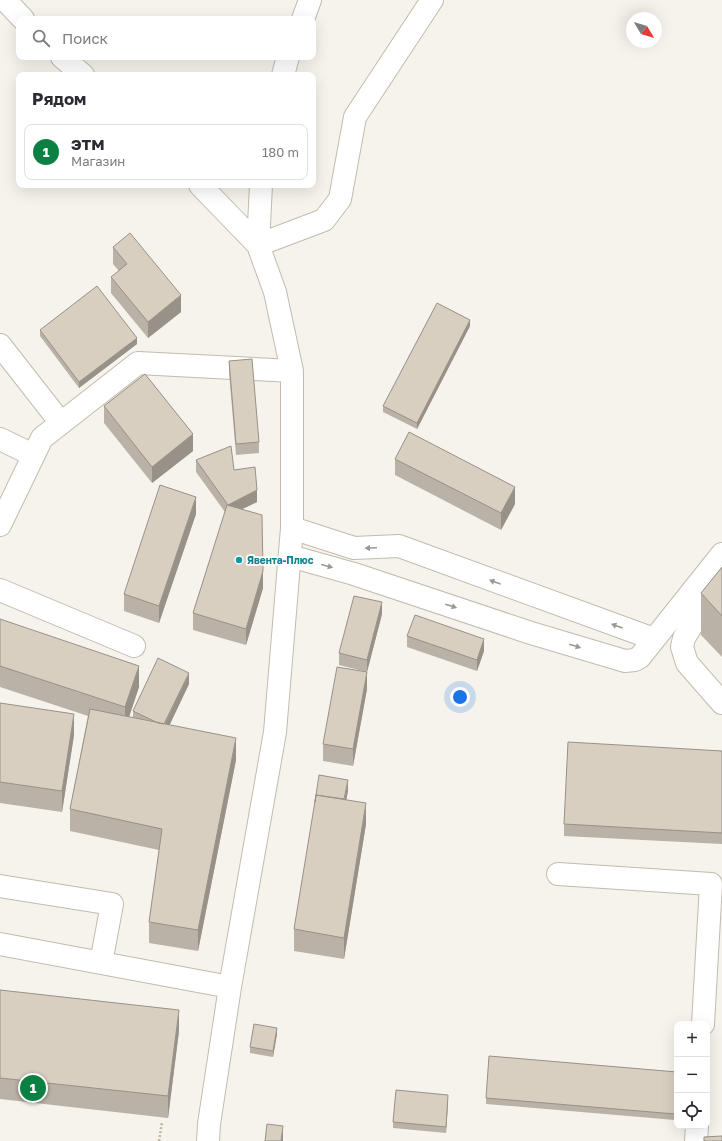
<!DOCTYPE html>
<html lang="ru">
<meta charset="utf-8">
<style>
:root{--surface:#fff;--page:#f7f7f7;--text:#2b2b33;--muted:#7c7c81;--line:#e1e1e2;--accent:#0b8043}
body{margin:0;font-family:"Golos Text",sans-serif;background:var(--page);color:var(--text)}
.controls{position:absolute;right:12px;bottom:12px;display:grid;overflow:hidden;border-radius:8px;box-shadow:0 4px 16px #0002}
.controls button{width:36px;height:36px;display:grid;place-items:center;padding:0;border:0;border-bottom:1px solid var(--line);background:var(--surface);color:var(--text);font:20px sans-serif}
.compass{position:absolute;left:626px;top:12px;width:36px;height:36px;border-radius:50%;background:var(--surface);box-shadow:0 4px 16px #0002;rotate:128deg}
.you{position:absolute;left:460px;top:697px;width:14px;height:14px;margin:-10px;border:3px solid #fff;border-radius:50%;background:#1a73e8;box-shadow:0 0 0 6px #1a73e833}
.badge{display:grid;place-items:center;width:26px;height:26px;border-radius:50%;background:var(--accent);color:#fff;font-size:13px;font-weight:700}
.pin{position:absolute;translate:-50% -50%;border:2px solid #fff;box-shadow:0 1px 4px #0006}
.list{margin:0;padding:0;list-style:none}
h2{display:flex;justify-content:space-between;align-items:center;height:52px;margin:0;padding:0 16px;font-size:17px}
h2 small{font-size:13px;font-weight:400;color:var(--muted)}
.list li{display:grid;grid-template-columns:26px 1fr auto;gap:12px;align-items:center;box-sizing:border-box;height:56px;margin:0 8px 8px;padding:0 8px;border:1px solid var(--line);border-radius:8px}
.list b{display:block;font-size:15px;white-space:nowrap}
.list p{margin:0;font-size:13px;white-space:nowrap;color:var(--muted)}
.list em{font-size:13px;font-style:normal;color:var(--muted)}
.icon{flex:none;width:22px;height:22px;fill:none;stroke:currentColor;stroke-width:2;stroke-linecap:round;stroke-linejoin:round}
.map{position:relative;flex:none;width:722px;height:1141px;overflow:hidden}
.search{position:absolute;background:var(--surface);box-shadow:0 4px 16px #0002;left:16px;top:16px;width:300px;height:44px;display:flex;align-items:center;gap:10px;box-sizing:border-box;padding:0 14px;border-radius:8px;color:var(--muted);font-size:15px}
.panel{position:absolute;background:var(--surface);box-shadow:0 4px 16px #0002;left:16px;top:72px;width:300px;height:116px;border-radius:8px}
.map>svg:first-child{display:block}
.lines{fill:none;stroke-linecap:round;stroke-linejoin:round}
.minor-casing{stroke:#c2bbae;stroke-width:24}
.path{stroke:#c4b79f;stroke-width:2.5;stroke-dasharray:2 2;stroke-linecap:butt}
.minor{stroke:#fff;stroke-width:22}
.wall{fill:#bab2a6}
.shaded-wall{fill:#979187}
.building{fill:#d8cfc1;stroke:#979187}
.oneway{fill:#9c9892}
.culture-dot{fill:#0f9aa8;stroke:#fff;stroke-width:1.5}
.labels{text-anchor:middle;stroke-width:3.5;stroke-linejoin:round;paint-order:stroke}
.culture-label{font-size:10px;font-weight:bold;fill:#0d838f;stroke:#fff;text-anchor:start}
</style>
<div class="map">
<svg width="722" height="1141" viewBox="0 0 722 1141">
<rect width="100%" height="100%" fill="#f6f3ec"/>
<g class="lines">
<defs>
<path id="minor" d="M5,0L23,19
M303,19L310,0
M62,57L83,75
M283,75L288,57
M200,185L258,245L275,292L292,371V528L275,732L230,987L209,1124L208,1141
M261,185L258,245L324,220L340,199L355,117L432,0
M0,345L61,423
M0,439L33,455
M0,525L42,438L138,363L292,371
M292,528L354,548L399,546L654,639
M290,556L354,574L531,633L625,661L635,660L640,657L722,554
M722,587L692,625L684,638L682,647L687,663L722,703
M0,590L134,646
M558,874L711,884L703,1024
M0,886L112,904L101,963
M0,944L230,987
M696,1141L697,1126"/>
</defs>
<use href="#minor" class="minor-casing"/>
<path class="path" d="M159,1141L162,1122"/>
<use href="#minor" class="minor"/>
</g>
<path class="wall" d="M113,247L181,312L148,338L111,293V277L119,271L113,264Z
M470,326L417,429L383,412V406Z
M40,330L137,344L79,388L40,336Z
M229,361L259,442V453L236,455L229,372Z
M104,406L193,451L152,483L104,423Z
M395,459L515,504L501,530L395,475Z
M196,460L234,470L257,502L242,509L263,588L246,645L193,630V613L225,512L196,472Z
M196,514L159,623L124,611V594Z
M722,567V657L701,635V593Z
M382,614L367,672L339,665V653Z
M0,619L139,687L129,717L133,718V711L189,684L169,725L236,760L198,951L149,943V922L159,850L70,831V809L88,716L0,687Z
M407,636L484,651L477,671L407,647Z
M367,689L353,766L323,761V744Z
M0,703L74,735L62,812L0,803Z
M722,751V844L564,836V824Z
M348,791L346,800L366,824L344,959L294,951V929Z
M0,990L179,1031L168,1118L0,1099Z
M277,1034L273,1057L250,1053V1047Z
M677,1072V1102L675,1120L486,1104V1098Z
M448,1101L446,1133L393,1128V1122Z"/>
<path class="shaded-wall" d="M181,295V312L148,338V322Z
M470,320V326L417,429V423Z
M137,338V344L79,388V382Z
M193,434V451L152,483V467Z
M515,487V504L501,530V513Z
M257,490V502L228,516V505Z
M196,497V514L159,623V606Z
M263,571V588L246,645V629Z
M382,602V614L367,672V660Z
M484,639V651L477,671V660Z
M139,666V687L125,729V707Z
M367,672V689L353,766V749Z
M189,673V684L164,737V726Z
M74,714V735L62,812V791Z
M236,738V760L198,951V930Z
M348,780V791L343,818V807Z
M366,803V824L344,959V938Z
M179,1010V1031L168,1118V1096Z
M277,1028V1034L273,1057V1051Z
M448,1095V1101L446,1133V1127Z
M283,1126V1141H281Z"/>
<path class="building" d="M130,233L181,295L148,322L111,277L127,264L113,247Z
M97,286L137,338L79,382L40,330Z
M437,303L470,320L417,423L383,406Z
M252,359L259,442L236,444L229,361Z
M145,374L193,434L152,467L104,406Z
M409,432L515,487L501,513L395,459Z
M231,446L234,470L255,467L257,490L228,505L196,460Z
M160,485L196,497L159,606L124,594Z
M227,505L262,515L263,571L246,629L193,613Z
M722,567V616L701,593Z
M354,596L382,602L367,660L339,653Z
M415,615L484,639L477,660L407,636Z
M0,619L139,666L125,707L0,666Z
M158,658L189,673L164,724L158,723L133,711Z
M337,667L367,672L353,749L323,744Z
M0,703L74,714L62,791L0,782Z
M90,709L236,738L198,930L149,922L162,829L70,809Z
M568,742L722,751V833L564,824Z
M319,775L348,780L344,799L316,795L315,802Z
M316,795L366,803L344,938L294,929Z
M0,990L179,1010L168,1096L0,1078Z
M254,1024L277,1028L273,1051L250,1047Z
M489,1056L677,1072V1096L675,1114L486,1098Z
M396,1090L448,1095L446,1127L393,1122Z
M267,1124L283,1126L281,1141H265Z
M722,1136V1141H704V1137Z"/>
<defs><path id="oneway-solid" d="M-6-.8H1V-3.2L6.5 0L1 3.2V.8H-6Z"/></defs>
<g class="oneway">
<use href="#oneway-solid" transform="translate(371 548) rotate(177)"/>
<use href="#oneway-solid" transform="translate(327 566) rotate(15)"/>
<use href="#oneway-solid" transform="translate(495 582) rotate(-160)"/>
<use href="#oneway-solid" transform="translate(451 606) rotate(18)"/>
<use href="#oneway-solid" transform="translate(617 626) rotate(-160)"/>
<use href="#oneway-solid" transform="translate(575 646) rotate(17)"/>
</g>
<circle class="culture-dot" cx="239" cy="560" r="4"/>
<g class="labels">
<g class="culture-label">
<text x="247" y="564">Явента-Плюс</text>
</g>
</g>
</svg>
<div class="controls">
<button>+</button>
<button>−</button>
<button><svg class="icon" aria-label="locate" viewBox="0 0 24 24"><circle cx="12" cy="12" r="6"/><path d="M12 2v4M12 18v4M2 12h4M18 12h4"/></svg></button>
</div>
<svg class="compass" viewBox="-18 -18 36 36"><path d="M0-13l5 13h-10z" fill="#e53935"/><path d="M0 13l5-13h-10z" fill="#7c7c81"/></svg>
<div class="you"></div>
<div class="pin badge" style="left:33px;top:1088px">1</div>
<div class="search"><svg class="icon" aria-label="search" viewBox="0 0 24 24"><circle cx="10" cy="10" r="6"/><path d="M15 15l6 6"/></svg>Поиск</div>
<section class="panel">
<h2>Рядом<small></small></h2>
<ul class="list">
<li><span class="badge">1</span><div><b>ЭТМ</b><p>Магазин</p></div><em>180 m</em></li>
</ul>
</section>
</div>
